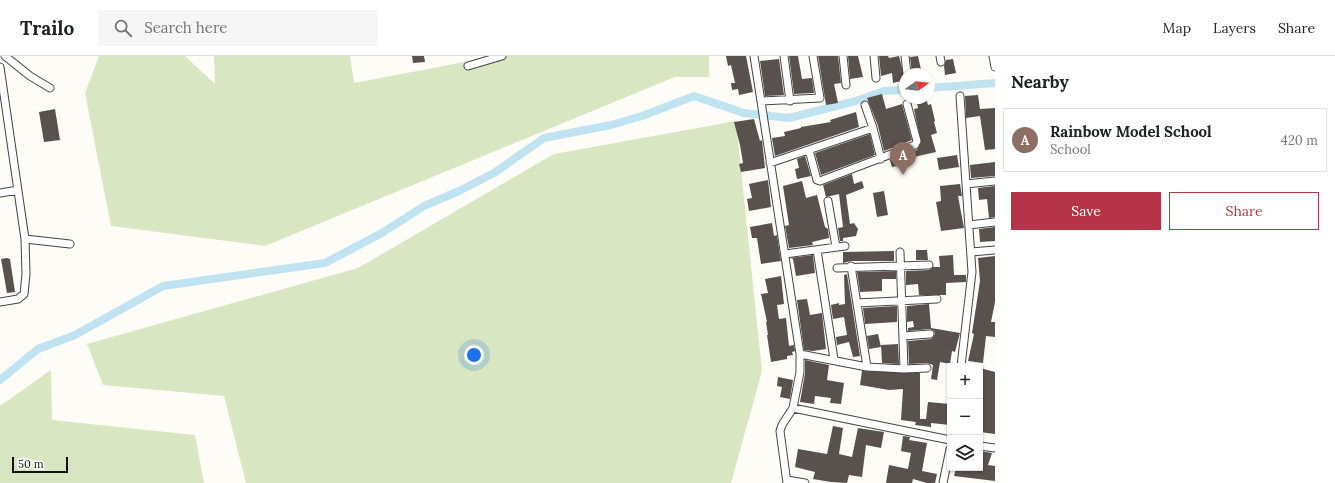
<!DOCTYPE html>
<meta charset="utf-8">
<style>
:root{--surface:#fff;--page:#f6f6f6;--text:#202124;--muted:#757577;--line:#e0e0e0;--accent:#b53447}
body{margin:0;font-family:Lora,serif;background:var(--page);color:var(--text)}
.controls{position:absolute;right:12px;bottom:12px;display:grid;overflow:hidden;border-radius:0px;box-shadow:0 1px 3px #0004}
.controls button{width:36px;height:36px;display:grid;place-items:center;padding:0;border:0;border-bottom:1px solid var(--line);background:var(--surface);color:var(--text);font:20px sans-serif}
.compass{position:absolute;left:899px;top:12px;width:36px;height:36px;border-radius:50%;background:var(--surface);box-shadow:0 1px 3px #0004;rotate:75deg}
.scale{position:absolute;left:12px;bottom:10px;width:56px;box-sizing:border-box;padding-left:4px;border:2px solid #111;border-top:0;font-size:11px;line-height:14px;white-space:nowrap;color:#111;-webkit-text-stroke:3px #fff;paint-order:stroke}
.you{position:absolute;left:474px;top:299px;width:14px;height:14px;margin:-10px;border:3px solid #fff;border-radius:50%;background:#1a73e8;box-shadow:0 0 0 6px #1a73e833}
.badge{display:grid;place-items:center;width:26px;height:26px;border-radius:50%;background:var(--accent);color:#fff;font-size:13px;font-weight:700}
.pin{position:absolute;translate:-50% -33px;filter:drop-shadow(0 1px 2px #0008)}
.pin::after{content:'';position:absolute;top:21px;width:14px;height:12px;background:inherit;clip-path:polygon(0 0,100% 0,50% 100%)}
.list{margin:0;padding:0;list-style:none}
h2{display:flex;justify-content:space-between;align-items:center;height:52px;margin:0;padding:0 16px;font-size:17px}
h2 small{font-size:13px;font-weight:400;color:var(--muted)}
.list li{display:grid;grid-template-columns:26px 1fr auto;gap:12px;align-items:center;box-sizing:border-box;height:64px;margin:0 8px 8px;padding:0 8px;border:1px solid var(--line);border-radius:0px}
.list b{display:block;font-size:15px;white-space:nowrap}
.list p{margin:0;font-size:13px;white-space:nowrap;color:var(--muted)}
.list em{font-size:13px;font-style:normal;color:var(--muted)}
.actions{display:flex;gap:8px;padding:12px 16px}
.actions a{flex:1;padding:9px 0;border:1px solid var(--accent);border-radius:0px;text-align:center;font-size:14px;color:var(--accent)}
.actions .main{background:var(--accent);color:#fff}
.icon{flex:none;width:22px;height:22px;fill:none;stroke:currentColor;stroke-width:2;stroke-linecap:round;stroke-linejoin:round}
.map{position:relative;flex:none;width:995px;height:427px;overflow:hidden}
header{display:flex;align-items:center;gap:24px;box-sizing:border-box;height:56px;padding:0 20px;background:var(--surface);border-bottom:1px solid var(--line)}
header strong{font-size:19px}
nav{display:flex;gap:22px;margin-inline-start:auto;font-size:14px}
.search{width:280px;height:36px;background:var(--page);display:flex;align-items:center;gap:10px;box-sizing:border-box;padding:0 14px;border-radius:0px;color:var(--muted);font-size:15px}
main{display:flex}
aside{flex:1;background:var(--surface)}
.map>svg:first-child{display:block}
.green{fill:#d8e7c1}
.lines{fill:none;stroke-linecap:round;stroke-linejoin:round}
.canal{stroke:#bfe3f1;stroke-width:8}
.building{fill:#59514e}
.minor-casing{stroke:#444;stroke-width:9}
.minor{stroke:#fff;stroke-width:7}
</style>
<header>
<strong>Trailo</strong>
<div class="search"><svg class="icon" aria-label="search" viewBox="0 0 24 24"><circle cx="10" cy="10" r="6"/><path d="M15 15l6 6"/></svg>Search here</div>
<nav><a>Map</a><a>Layers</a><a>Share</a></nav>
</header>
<main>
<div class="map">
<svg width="995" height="427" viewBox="0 0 995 427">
<rect width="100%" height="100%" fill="#fefcf6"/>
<path class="green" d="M99,0H185L215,28L214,0H350L354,27L496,0H709V21H675L265,190L111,170L85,37Z
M736,65L762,315L731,427H246L224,340L103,329L87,288L358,212L554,98Z
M51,314L52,364L195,379L204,427H0V350Z"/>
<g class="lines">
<path class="canal" d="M929,32L995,27
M0,324L38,293L75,279L163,230L325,207L382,177L424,150L459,135L494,117L544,82L611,69L642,60L694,40L744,57L789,62L856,45L884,35L905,34"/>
</g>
<path class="building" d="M412,0H424L425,6L413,7Z
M726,0H746L753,36L739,39L738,33L732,34L731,27H735L731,9L728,10Z
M789,0H798L802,23L812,22L814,37L794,38Z
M818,0H838L841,27L834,28L838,47L826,49Z
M848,0H858L863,21L850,23Z
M879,0H888L889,2L899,0L905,24L893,27L892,17L881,20Z
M918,0L922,18H912L910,1Z
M779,3L784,39L765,40L760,5Z
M953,3L956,17L945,19L944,10L946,4Z
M882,38L886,53L902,48L912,84L884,95L878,70L867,42Z
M978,39L980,53L995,52V93L985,94L980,60L966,62L965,40Z
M916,42H926L928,49L931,48L935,65L934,66L937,77L931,79L936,96L914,101L915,105L892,111L890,104L917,94L921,87L914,53L918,52Z
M55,53L60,84L44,86L39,56Z
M856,56L859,71L775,100L772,82L785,80L784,76L801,72V71L831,66L830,64Z
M754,63L760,85L762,84L765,112L741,116L739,108L743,107L740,89L734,66Z
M870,78L875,99L821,119L815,97Z
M957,99L959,111L939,114L937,102Z
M805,100L811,120L797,123L795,113L799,112L797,103Z
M995,106V120L971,122L970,109Z
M852,118L854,128L862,125L864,132L846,139L850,168L854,167L858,173L856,180L843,182V185H840L838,172L843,171L839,138L826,141L823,129Z
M768,124L771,151L749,155L747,143L752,142L749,128Z
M802,125L806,142L817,139L825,171L828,173L829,182L812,186L813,189L789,192L785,170L789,169L783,130Z
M960,128L962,140H958L964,172L941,175L936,146L941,145L940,130Z
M995,130V161L989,162L987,143L979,144L978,132Z
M884,135L888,159L877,161L873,137Z
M772,167L774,180L777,179L781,205L761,208L757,182H752L750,171Z
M995,171V185L980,186L979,173Z
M916,194H927L928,204H916Z
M894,195V205H851L843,207V196Z
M813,199L815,217L796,220L793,203L790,202Z
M953,199L954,219H966V226L946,227V239H919L918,228L906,229V215L929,214L933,211H940L939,200Z
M995,200V246L991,266H995V281L986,280L983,307L968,305L974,278L972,277L980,225L978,202Z
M7,202L10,203L15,236L7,237L1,203Z
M896,215V223H882V235L860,236L857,216Z
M847,218L860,300L853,301L849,286L837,289L836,281L847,279L844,261L833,263L831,249L839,247V249L845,248L844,219Z
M781,220L784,248L777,249L779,263L786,262L789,290L794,289L795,295L792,296L793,299L787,300V303L771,306L767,279H768L766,266H767L761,238L768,237L765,223Z
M807,243L810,259L822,257L826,293L813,295L804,294L797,244Z
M929,248L931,272L960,277L955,296L952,295L950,308L940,306L937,324L931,323L933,309L927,307L909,308L908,285L931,283L935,278L934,275L930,273L908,275V272L914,271L913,265L907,266V250Z
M897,250V266L865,268L863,252Z
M878,278L881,291L869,293L867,280Z
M898,288L899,308L882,307L881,289Z
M805,304L829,309L827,324L844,327L841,348L830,347L831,342L815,340L814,348L800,346L805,317Z
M980,312L995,316V378L980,376L982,343H980Z
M862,315L920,317V363H926L928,346L950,348V369L931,367V371L915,369L916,366L901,364L903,333L889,334L860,329Z
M778,321L793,324L790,343L780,341L782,331L777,330Z
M833,370L843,372L839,398L852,401L858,372L884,376L881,392L866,389L862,421L849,419L847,427L831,426L813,423L815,416L795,411L798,393L827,398Z
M903,380L910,381L909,384L927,387L922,415L937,418L935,427H927L913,423L912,427H886L889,409L908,413L911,397L901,395Z
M980,395L992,397L988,409L995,410V425L954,420L956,412H980Z"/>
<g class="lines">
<defs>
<path id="minor" d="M5,0L30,20L50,32
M754,0L800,298V316L793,352L950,384
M784,0L790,45
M843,0L846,29
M874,0L876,22
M905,0L907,18
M940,0L941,6
M993,0L995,11
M468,10L502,0
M0,11L25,183L26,218L24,238L18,243L0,246
M960,40L972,216L961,310
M761,45L820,42L813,0
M865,49L873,72
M809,94L817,124L820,125L915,89L917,85L907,48
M770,107L873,72L881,103
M966,128L995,125
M0,137L18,134
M828,145L836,191
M969,169L995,166
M25,183L70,188
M817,194L834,303
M971,196L995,194
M785,198L845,190
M851,210L867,311
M837,212L929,209
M857,247L937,243
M903,280L930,278
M800,298L867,311L904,313L900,196
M904,313L927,312
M980,390L995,392
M787,424L805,427
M787,427L780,375L782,369L793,352
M943,427L950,393"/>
</defs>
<use href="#minor" class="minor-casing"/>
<use href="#minor" class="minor"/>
</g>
</svg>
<div class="controls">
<button>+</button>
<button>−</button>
<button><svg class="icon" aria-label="layers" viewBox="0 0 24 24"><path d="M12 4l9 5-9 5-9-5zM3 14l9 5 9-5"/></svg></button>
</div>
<svg class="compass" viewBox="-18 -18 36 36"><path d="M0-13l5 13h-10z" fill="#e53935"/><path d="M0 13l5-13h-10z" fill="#757577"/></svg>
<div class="scale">50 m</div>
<div class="you"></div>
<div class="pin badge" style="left:903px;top:119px;background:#8d6e63">A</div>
</div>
<aside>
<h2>Nearby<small></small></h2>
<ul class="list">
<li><span class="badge" style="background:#8d6e63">A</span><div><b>Rainbow Model School</b><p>School</p></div><em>420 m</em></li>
</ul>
<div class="actions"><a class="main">Save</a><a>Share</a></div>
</aside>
</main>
